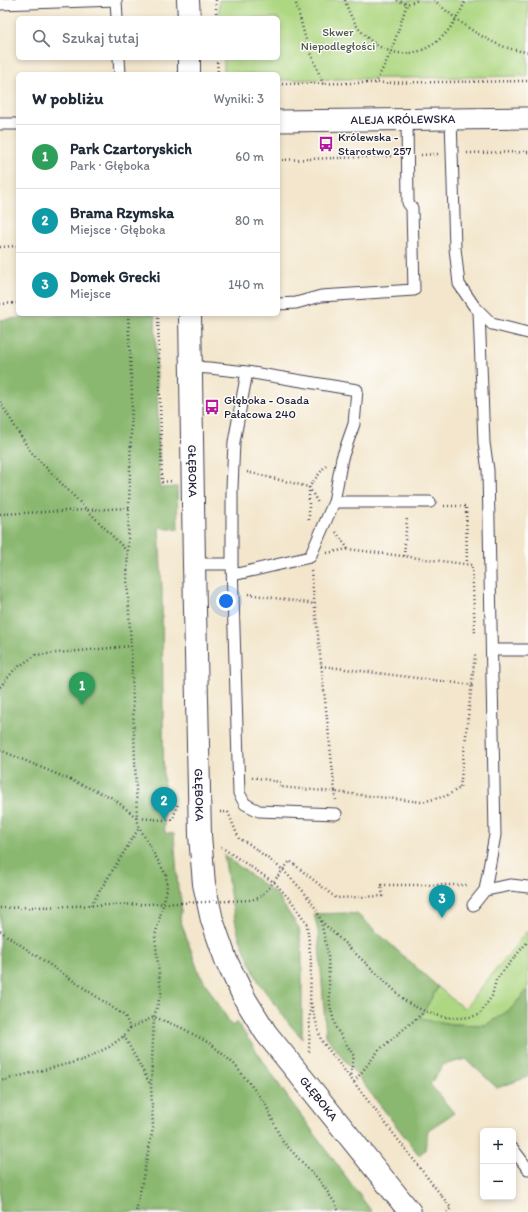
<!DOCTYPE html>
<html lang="pl">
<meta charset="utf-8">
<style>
:root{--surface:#fff;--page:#f2f2f3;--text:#1f2937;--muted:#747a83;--line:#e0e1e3;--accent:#b5179e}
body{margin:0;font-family:Itim,sans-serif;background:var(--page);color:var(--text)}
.controls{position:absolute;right:12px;bottom:12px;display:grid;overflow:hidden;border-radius:6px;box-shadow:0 2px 6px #0003}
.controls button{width:36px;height:36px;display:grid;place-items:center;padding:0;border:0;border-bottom:1px solid var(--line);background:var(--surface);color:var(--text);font:20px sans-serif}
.you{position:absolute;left:226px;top:601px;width:14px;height:14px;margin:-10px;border:3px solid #fff;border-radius:50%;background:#1a73e8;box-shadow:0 0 0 6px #1a73e833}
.badge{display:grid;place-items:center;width:26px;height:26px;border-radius:50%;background:var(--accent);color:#fff;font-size:13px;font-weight:700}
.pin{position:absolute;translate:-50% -33px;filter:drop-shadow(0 1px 2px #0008)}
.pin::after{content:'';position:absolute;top:21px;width:14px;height:12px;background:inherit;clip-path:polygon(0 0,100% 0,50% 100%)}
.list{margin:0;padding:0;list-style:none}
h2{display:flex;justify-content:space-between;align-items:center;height:52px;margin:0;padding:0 16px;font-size:17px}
h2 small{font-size:13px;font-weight:400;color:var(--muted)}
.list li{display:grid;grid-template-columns:26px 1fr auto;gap:12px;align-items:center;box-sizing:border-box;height:64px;padding:0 16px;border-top:1px solid var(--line)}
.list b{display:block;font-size:15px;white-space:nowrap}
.list p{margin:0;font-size:13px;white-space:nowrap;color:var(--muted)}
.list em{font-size:13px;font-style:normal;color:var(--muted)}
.icon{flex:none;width:22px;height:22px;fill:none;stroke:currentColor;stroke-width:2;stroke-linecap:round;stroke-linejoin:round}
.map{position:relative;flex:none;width:528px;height:1212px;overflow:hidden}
.search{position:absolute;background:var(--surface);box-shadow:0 2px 6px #0003;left:16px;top:16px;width:264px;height:44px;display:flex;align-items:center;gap:10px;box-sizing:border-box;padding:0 14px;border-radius:6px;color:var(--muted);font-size:15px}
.panel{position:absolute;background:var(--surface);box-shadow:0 2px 6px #0003;left:16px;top:72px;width:264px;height:244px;border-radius:6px}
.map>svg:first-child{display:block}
.green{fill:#aed782;stroke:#687c5e}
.forest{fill:#8ab870;stroke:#566d56}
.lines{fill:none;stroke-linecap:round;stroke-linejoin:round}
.service-casing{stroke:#413f51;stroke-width:13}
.minor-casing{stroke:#413f51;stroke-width:23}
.secondary-casing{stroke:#413f51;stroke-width:24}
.path{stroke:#413f51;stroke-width:2.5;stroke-dasharray:1 3;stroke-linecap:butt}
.service{stroke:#fff;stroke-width:11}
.minor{stroke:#fff;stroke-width:21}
.secondary{stroke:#fff;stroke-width:22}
.path-bridge{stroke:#413f51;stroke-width:2.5;stroke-dasharray:1 3;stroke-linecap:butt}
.labels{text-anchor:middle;stroke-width:3;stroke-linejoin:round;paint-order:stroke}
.park-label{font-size:12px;fill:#4c5850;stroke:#fdfcf7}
.street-label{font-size:12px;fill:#22223b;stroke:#fdfcf7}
.poi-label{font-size:12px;fill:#22223b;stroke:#fdfcf7;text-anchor:start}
</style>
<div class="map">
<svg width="528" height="1212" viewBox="0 0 528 1212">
<rect width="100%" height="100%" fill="#fdfcf7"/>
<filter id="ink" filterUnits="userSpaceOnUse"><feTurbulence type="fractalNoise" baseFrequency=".025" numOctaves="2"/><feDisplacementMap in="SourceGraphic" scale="8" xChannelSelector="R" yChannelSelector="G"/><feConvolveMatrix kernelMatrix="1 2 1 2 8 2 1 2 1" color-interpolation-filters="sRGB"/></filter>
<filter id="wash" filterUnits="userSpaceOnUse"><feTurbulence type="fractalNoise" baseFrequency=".012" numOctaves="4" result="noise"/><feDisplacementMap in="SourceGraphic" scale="16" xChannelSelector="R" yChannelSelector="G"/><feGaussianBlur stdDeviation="0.9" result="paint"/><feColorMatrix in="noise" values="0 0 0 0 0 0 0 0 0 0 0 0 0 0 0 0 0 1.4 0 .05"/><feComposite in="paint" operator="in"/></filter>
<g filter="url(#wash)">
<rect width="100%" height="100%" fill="#f3e6cc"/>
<path class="green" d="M219,0H528V76L278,80V74H224V59L220,58H278V18H219Z
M528,930V989L511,1009L486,1025L451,1024L419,1018L438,987L464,1009Z"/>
<path class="forest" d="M56,314H155L160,488L177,487L178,529L159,527L162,590L164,820L165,833L174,834L178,889C182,898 182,908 180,919L199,973L232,1026L237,1022L284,1092L372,1212H0V320Z
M224,855L276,894L299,928L302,952V1038L291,1026L259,983L239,937L232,906Z
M344,913L357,914L438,987L420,1018L451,1024L486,1025L511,1009L528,989V1077L497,1088L466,1059L443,1065L430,1084L454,1113L428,1130L425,1150L419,1155L326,1036L318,931L314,914Z"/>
</g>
<g filter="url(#ink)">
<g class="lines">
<defs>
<path id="service" d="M116,0L117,18
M0,4L116,0
M119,58L120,74
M451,119L455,248L459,284L474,306L492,324L528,333
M0,124H18
M278,304L296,303L321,296L414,290L412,208L408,203L407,120
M191,367L209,368L247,372L234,442L232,488V564
M247,372L357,390L354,424L342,458L334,502H430
M194,564H232L239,793L245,804L259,811L336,814
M233,575L310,557L334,502
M492,650H528
M485,890L511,885L528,887
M473,905L485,890L495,835L488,470L484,443L479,311
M513,1149L528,1169"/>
<g id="minor">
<path id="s1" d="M278,121L528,118"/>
</g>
<g id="secondary">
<path d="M188,0L189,18"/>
<path d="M189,58V74"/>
<path id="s2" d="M190,314L194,564L200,835L204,884L212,920L226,960L245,999L266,1033L410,1212"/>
</g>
</defs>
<use href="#service" class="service-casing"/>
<use href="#minor" class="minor-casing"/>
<use href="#secondary" class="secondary-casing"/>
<path class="path" d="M216,0V18
M295,0L306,40L323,84
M345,0C355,40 398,71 436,42C450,32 459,15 466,0
M397,0L407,4L419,0
M434,0C460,23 492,49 528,52
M217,58L218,74
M278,84L528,81
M375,84L391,52L407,4
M467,153L528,152
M421,155L438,154
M278,160L394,156
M0,247L18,246
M0,304L18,303
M128,314L132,396L127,579L131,646L137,818L139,827L166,875L167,889L155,936L161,993L154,1017L151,1085L153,1128L136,1212
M158,314L162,482L172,481
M0,402L30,451L127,551
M247,472L309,487L318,503
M444,506H466L467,564
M0,514L129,508
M309,520V487L326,465
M336,532L348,549L472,565L475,634
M327,553L348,549
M404,556L407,517
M311,571L335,792L422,802L446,796L460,788L475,655
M248,594L315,604
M321,666L473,685
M0,687L15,669L36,655L131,646
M0,750L113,798L137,818L164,820L173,819L178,803
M252,777L280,782V787L335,792L336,800
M220,812H228L239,839L248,843L283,870L290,861L336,898L383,896L381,885H469
M221,847L275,883L293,903L307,924L311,962L309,1053
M278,876L283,870L304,892L316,909L321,921L328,955L330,1006L336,1028L354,1056L350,1076
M229,901L250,900L259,898L269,888
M91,905L139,828
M0,908L181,903
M321,921L408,1003C432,1016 452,1022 479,1015L492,996L496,980L528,941
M0,931L125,1016L130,1028L124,1036L109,1047L83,1060L0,1081
M311,1003L321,1040L451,1208L447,1212
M130,1028L154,1017L180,1027L211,1044L234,1064L265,1103L282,1141L319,1180L335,1203L339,1212
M124,1036L150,1084
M354,1082L379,1050L424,1012"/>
<use href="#service" class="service"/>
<use href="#minor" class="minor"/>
<use href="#secondary" class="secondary"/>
<path class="path-bridge" d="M269,888L278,876
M181,903L229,901"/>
</g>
</g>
<defs>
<symbol id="bus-bare" viewBox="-9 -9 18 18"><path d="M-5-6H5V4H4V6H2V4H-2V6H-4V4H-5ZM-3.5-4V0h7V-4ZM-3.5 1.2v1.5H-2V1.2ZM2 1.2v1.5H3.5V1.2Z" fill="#b5179e" stroke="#fdfcf7" stroke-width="2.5" paint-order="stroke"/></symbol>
</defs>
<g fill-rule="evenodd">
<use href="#bus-bare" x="315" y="133" width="22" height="22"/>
<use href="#bus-bare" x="201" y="396" width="22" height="22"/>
</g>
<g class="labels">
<g class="park-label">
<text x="338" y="36">Skwer<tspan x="338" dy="14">Niepodległości</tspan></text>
</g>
<g class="street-label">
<text dy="4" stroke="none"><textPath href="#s1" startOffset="125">ALEJA KRÓLEWSKA</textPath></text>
<text dy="4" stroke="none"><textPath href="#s2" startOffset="157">GŁĘBOKA</textPath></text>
<text dy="4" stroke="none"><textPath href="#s2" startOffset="481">GŁĘBOKA</textPath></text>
<text dy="4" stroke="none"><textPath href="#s2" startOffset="817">GŁĘBOKA</textPath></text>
</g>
<g class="poi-label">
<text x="338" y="141">Królewska -<tspan x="338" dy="14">Starostwo 257</tspan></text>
<text x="224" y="404">Głęboka - Osada<tspan x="224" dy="14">Pałacowa 240</tspan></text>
</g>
</g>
</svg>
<div class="controls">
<button>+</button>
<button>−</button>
</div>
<div class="you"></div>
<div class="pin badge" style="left:82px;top:705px;background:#2e9e5b">1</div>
<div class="pin badge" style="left:164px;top:820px;background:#0f9aa8">2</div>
<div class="pin badge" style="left:442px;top:918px;background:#0f9aa8">3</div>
<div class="search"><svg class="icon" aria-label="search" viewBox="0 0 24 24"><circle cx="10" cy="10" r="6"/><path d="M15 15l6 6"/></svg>Szukaj tutaj</div>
<section class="panel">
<h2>W pobliżu<small>Wyniki: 3</small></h2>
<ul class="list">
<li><span class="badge" style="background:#2e9e5b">1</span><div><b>Park Czartoryskich</b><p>Park · Głęboka</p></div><em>60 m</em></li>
<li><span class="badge" style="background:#0f9aa8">2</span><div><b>Brama Rzymska</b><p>Miejsce · Głęboka</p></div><em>80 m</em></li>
<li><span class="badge" style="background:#0f9aa8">3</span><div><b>Domek Grecki</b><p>Miejsce</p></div><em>140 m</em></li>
</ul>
</section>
</div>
